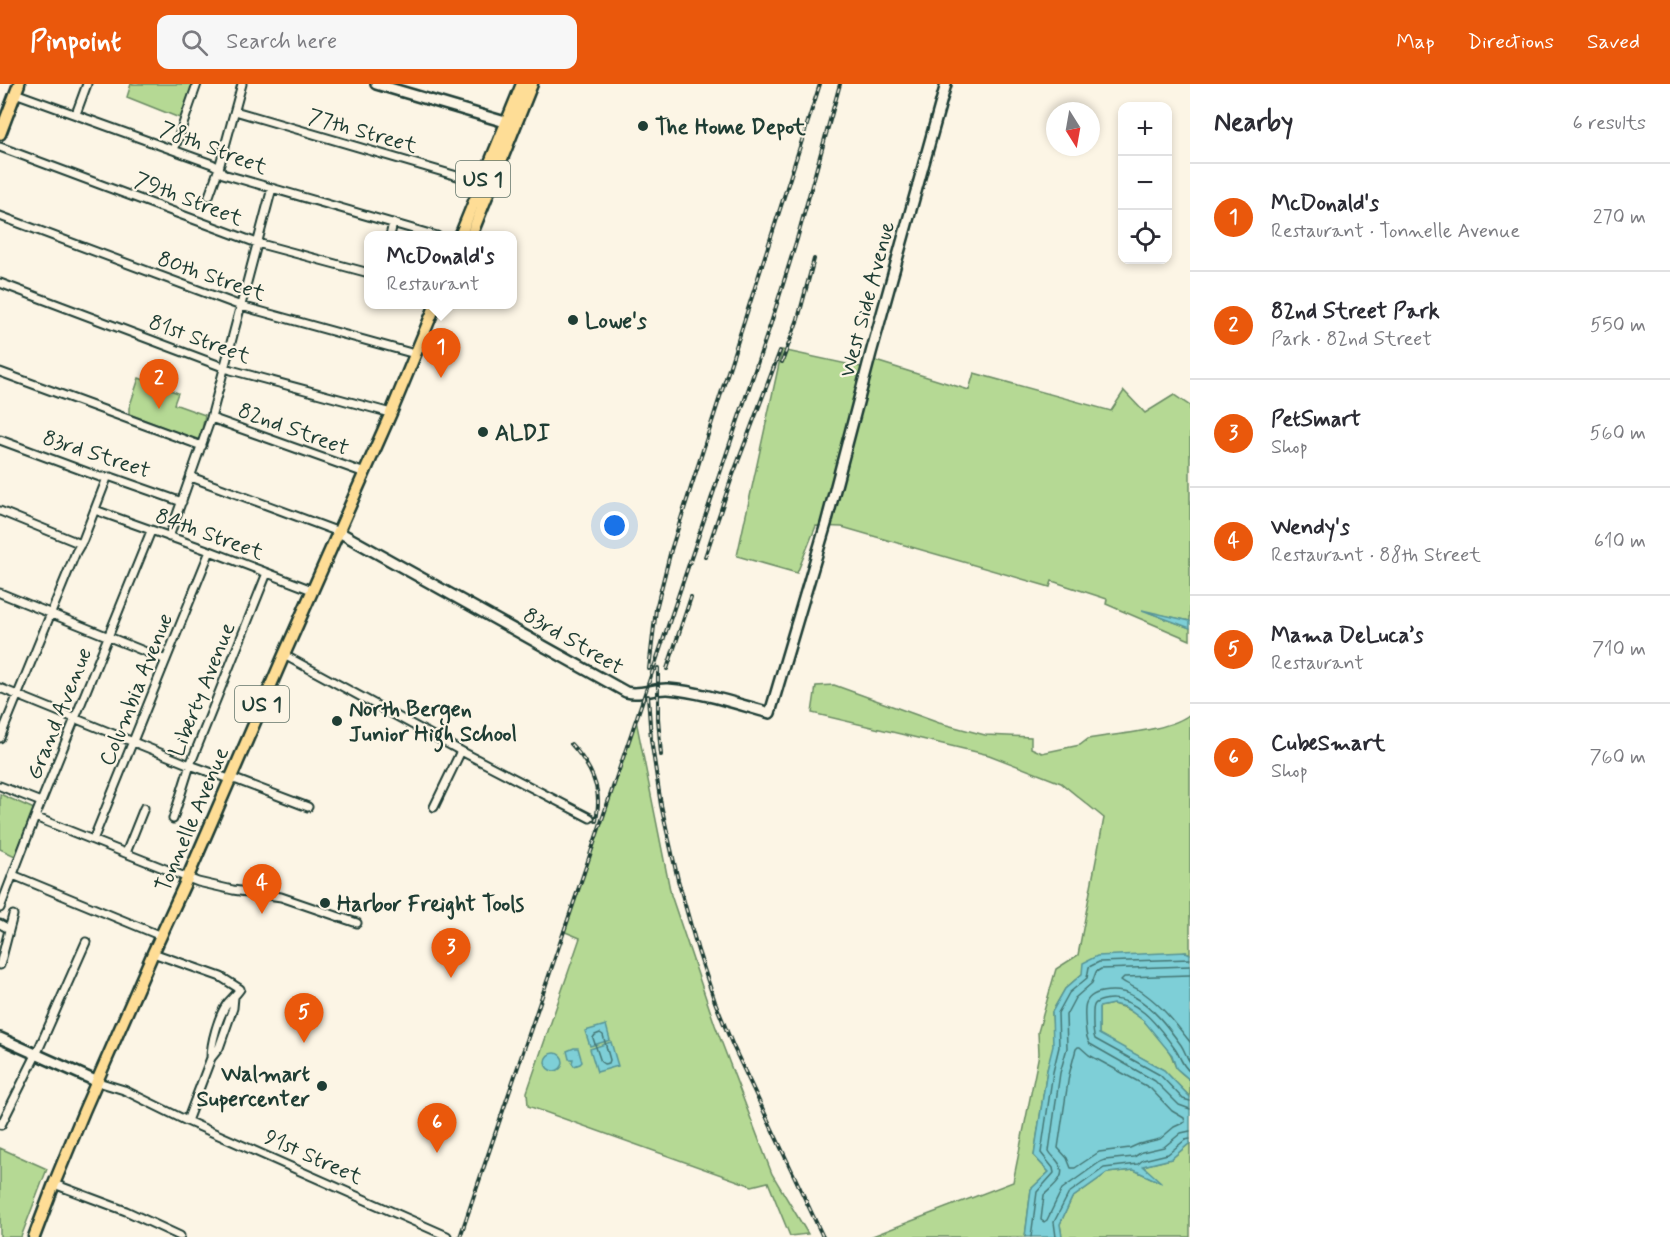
<!DOCTYPE html>
<meta charset="utf-8">
<style>
:root{--surface:#fff;--page:#f7f7f7;--text:#2b2b33;--muted:#7c7c81;--line:#e1e1e2;--accent:#ea580c}
body{margin:0;font-family:Mynerve,sans-serif;background:var(--page);color:var(--text)}
.controls{position:absolute;right:18px;top:18px;display:grid;overflow:hidden;border-radius:12px;box-shadow:0 3px 9px #0003}
.controls button{width:54px;height:54px;display:grid;place-items:center;padding:0;border:0;border-bottom:2px solid var(--line);background:var(--surface);color:var(--text);font:30px sans-serif}
.compass{position:absolute;left:1046px;top:18px;width:54px;height:54px;border-radius:50%;background:var(--surface);box-shadow:0 3px 9px #0003;rotate:169deg}
.you{position:absolute;left:615px;top:442px;width:21px;height:21px;margin:-15px;border:4px solid #fff;border-radius:50%;background:#1a73e8;box-shadow:0 0 0 9px #1a73e833}
.badge{display:grid;place-items:center;width:39px;height:39px;border-radius:50%;background:var(--accent);color:#fff;font-size:20px;font-weight:700}
.pin{position:absolute;translate:-50% -50px;filter:drop-shadow(0 2px 3px #0008)}
.pin::after{content:'';position:absolute;top:32px;width:21px;height:18px;background:inherit;clip-path:polygon(0 0,100% 0,50% 100%)}
.popup{position:absolute;left:364px;top:147px;width:153px;height:78px;box-sizing:border-box;display:grid;place-content:center;border-radius:12px;background:var(--surface);filter:drop-shadow(0 2px 4px #0005);font-size:20px;white-space:nowrap;color:var(--muted)}
.popup b{font-size:22px;color:var(--text)}
.popup::after{content:'';position:absolute;left:50%;top:100%;margin-left:-12px;border:12px solid transparent;border-top-color:var(--surface)}
.list{margin:0;padding:0;list-style:none}
h2{display:flex;justify-content:space-between;align-items:center;height:78px;margin:0;padding:0 24px;font-size:26px}
h2 small{font-size:20px;font-weight:400;color:var(--muted)}
.list li{display:grid;grid-template-columns:39px 1fr auto;gap:18px;align-items:center;box-sizing:border-box;height:108px;padding:0 24px;border-top:2px solid var(--line)}
.list b{display:block;font-size:22px;white-space:nowrap}
.list p{margin:0;font-size:20px;white-space:nowrap;color:var(--muted)}
.list em{font-size:20px;font-style:normal;color:var(--muted)}
.icon{flex:none;width:33px;height:33px;fill:none;stroke:currentColor;stroke-width:2;stroke-linecap:round;stroke-linejoin:round}
.map{position:relative;flex:none;width:1190px;height:1153px;overflow:hidden}
header{display:flex;align-items:center;gap:36px;box-sizing:border-box;height:84px;padding:0 30px;background:var(--accent);color:#fff}
header strong{font-size:28px}
nav{display:flex;gap:33px;margin-inline-start:auto;font-size:21px}
.search{width:420px;height:54px;background:var(--page);display:flex;align-items:center;gap:15px;box-sizing:border-box;padding:0 21px;border-radius:12px;color:var(--muted);font-size:22px}
main{display:flex}
aside{flex:1;background:var(--surface)}
.map>svg:first-child{display:block}
.green{fill:#b5d994;stroke:#6a8b64;stroke-width:1.5}
.water{fill:#7ecfd7;stroke:#589596;stroke-width:1.5}
.lines{fill:none;stroke-linecap:round;stroke-linejoin:round}
.shore{stroke:#457775;stroke-width:1.5}
.street-casing{stroke:#1f3d34;stroke-width:11}
.secondary-casing{stroke:#1f3d34;stroke-width:14}
.primary-casing{stroke:#1f3d34;stroke-width:15}
.street{stroke:#fcf5e5;stroke-width:7}
.secondary{stroke:#fcf5e5;stroke-width:9}
.primary{stroke:#fedd96;stroke-width:10}
.rail-casing{stroke:#1f3d34;stroke-width:4}
.rail{stroke:#fcf5e5;stroke-width:1.5;stroke-dasharray:4.5;stroke-linecap:butt}
.poi-dot{fill:#1f3d34;stroke:#fcf5e5;stroke-width:2}
.labels{text-anchor:middle;stroke-width:4.5;stroke-linejoin:round;paint-order:stroke}
.shield{fill:#fcf5e5;stroke:#617469;stroke-width:1.5}
.shield-label{font-size:21px;font-weight:bold;fill:#1f3d34}
.poi-label{font-size:22px;font-weight:bold;fill:#1f3d34;stroke:#fcf5e5;text-anchor:start}
.street-label{font-size:22px;fill:#1f3d34;stroke:#fcf5e5}
</style>
<header>
<strong>Pinpoint</strong>
<div class="search"><svg class="icon" aria-label="search" viewBox="0 0 24 24"><circle cx="10" cy="10" r="6"/><path d="M15 15l6 6"/></svg>Search here</div>
<nav><a>Map</a><a>Directions</a><a>Saved</a></nav>
</header>
<main>
<div class="map">
<svg width="1190" height="1153" viewBox="0 0 1190 1153">
<rect width="100%" height="100%" fill="#fcf5e5"/>
<filter id="ink" filterUnits="userSpaceOnUse"><feTurbulence type="fractalNoise" baseFrequency=".0167" numOctaves="2"/><feDisplacementMap in="SourceGraphic" scale="12" xChannelSelector="R" yChannelSelector="G"/><feConvolveMatrix kernelMatrix="1 2 1 2 8 2 1 2 1" color-interpolation-filters="sRGB"/></filter>
<g filter="url(#ink)">
<path class="green" d="M131,0H194L182,35L127,13Z
M782,266L865,284L869,275L969,306L974,289L1111,327L1124,307L1145,329L1174,311L1190,322V537L1148,528L1190,544V556L1106,520L1107,515L1052,497L1050,503L842,443L816,442L797,489L737,472Z
M139,294L178,309L174,320L205,331L200,355L197,356L129,330V324Z
M834,601L939,639L985,651L1031,653V664L1042,669L1080,661L1088,655C1115,650 1170,647 1190,630V870L1186,868L1082,890L1065,905L1052,928L1054,962L1047,986L1034,1072L1049,1088L1031,1105L1025,1153H870L1013,1098L1039,970L1038,948L1056,885L1078,871L1104,734L1061,699L989,671L812,629L816,602Z
M636,636L671,811L715,941L772,1090L808,1150L790,1152L768,1098L752,1102L528,1022L527,1008L580,854L563,847Z
M0,710L34,725L15,772L0,765Z
M1113,920C1138,926 1157,948 1170,969C1173,973 1173,978 1176,983C1179,988 1186,992 1190,996V1013L1164,986L1099,951V923Z
M1190,1059V1153H1062L1060,1140L1072,1114L1107,1089L1134,1086L1160,1098L1142,1082L1171,1075Z
M0,1064L47,1085L21,1153H0Z"/>
<path class="water" d="M1142,526L1190,537V544Z
M1186,868L1190,870V996L1176,984L1172,971L1144,937L1125,923L1113,920L1099,923V950L1164,986L1190,1013V1059L1171,1075L1143,1082L1162,1099L1134,1086L1107,1089L1072,1114L1060,1140L1062,1153H1025L1031,1105L1049,1088L1034,1072L1047,986L1053,962L1052,928L1065,905L1082,890L1083,879L1097,872Z
M606,941L610,956L590,962L585,947Z
M611,958L618,982L597,988L590,965Z
M574,964H578L582,978L580,980L574,982L572,979L573,975H569L567,967Z
M545 978a9 9 0 1 1 18 0a9 9 0 1 1-18 0Z"/>
<g class="lines">
<path class="shore" d="M1190,882L1101,885L1096,888L1092,899L1075,914L1066,931L1067,964L1060,989L1049,1067C1051,1071 1055,1074 1058,1078C1069,1092 1053,1102 1044,1111L1041,1136L1044,1138L1047,1136L1062,1105L1100,1078L1105,1076L1134,1073L1142,1068L1164,1063L1181,1049L1190,1047
M1190,891L1124,893L1121,896C1125,900 1138,904 1145,910C1163,923 1176,940 1190,958
M600,949L603,951L610,976L609,979L604,980L601,978L593,954L595,951Z
M1078,963H1080L1089,971L1150,1004L1172,1027L1184,1034L1185,1038L1174,1043L1160,1055L1139,1060L1130,1064L1099,1068L1075,1084H1071L1067,1074L1058,1064L1069,991L1076,965Z
M1190,978C1186,973 1185,967 1181,961C1168,943 1153,923 1133,912C1121,905 1092,904 1086,919C1084,924 1085,932 1085,937C1086,946 1085,953 1090,960L1155,997L1179,1021L1190,1025
M1190,988C1180,979 1182,975 1175,965C1159,943 1135,909 1104,916C1096,918 1093,919 1093,928C1093,936 1092,947 1095,955L1160,991L1183,1015L1190,1017
M1031,1153L1037,1108L1054,1089L1053,1084L1041,1069L1053,988L1059,963L1058,929L1069,909L1087,894L1089,883L1099,878L1190,875
M1056,1153L1054,1138L1069,1109L1104,1084L1138,1080L1143,1076L1168,1070L1185,1056L1190,1055"/>
<defs>
<path id="street" d="M15,9L212,80L219,84L223,90L437,152
M235,27L481,99
M76,30L87,0
M0,63L257,159L369,189
M174,66L197,0
M209,112L219,84L242,0
M0,132L241,222L415,270
M390,152L393,139
M0,199L231,286L391,329
M0,288L202,362
M211,334L365,389
M0,356L100,393H111L182,418
M191,393L339,448
M95,426L210,467L312,506
M0,427L81,460
M169,453L211,334L272,104
M0,509L166,576
M284,571L461,667L590,734
M0,604L190,681L229,695L237,696L308,723
M0,654L76,468L83,456L107,394
M0,702L41,718
M434,723L461,667
M35,733L198,798L233,806L281,813L357,839
M173,735L190,681L267,489
M93,756L210,467
M126,769L144,724
M13,791L161,852
M0,824L35,733L151,447
M0,840L9,845
M153,869L221,893L240,905C236,911 231,915 227,920C218,933 211,959 211,974
M0,881L13,831
M98,998L124,1006L187,1037L447,1152
M187,1037L211,974L219,964L233,924L234,913
M1,1041L36,971L86,858
M54,1100L126,1127L180,1152"/>
<path id="secondary" d="M376,0L512,40
M339,448L626,608C641,612 653,604 668,605C702,608 737,620 770,629L826,440L871,269L946,0
M0,954L98,998"/>
<path id="primary" d="M0,50L19,0
M460,152L522,0
M471,152L532,0
M34,1153L54,1100L84,1027L153,869L187,795L284,571L391,329L436,220"/>
</defs>
<use href="#street" class="street-casing"/>
<use href="#secondary" class="secondary-casing"/>
<use href="#primary" class="primary-casing"/>
<use href="#street" class="street"/>
<use href="#secondary" class="secondary"/>
<use href="#primary" class="primary"/>
<defs>
<path id="rail" d="M782,278L798,235L814,175
M705,473L731,396L780,267
M658,584V634L661,671
M649,585L656,525L671,466L820,0
M667,585L691,513
M648,612L651,655L661,721L678,796L698,867L715,918L733,962L823,1153
M571,660C585,675 598,696 598,717C598,724 597,731 596,737
M460,1153L771,239L797,155L840,0"/>
</defs>
<use href="#rail" class="rail-casing"/>
<use href="#rail" class="rail"/>
</g>
</g>
<g class="poi-dot">
<circle cx="643" cy="42" r="6"/>
<circle cx="573" cy="236" r="6"/>
<circle cx="483" cy="348" r="6"/>
<circle cx="337" cy="637" r="6"/>
<circle cx="325" cy="819" r="6"/>
<circle cx="322" cy="1002" r="6"/>
</g>
<g class="labels">
<g class="shield">
<rect x="456" y="77" width="54" height="36" rx="4.5"/>
<rect x="235" y="602" width="54" height="36" rx="4.5"/>
</g>
<g class="shield-label">
<text x="483" y="102">US 1</text>
<text x="262" y="627">US 1</text>
</g>
<g class="poi-label">
<text x="655" y="50">The Home Depot</text>
<text x="585" y="244">Lowe's</text>
<text x="495" y="356">ALDI</text>
<text x="349" y="632">North Bergen<tspan x="349" dy="25">Junior High School</tspan></text>
<text x="337" y="827">Harbor Freight Tools</text>
<text x="310" y="997" text-anchor="end">Walmart<tspan x="310" dy="25">Supercenter</tspan></text>
</g>
<g class="street-label">
<text transform="translate(363 46) rotate(16)" y="8">77th Street</text>
<text transform="translate(214 63) rotate(21)" y="8">78th Street</text>
<text transform="translate(189 114) rotate(21)" y="8">79th Street</text>
<text transform="translate(212 191) rotate(19)" y="8">80th Street</text>
<text transform="translate(866 215) rotate(-75)" y="8">West Side Avenue</text>
<text transform="translate(200 254) rotate(20)" y="8">81st Street</text>
<text transform="translate(294 344) rotate(20)" y="8">82nd Street</text>
<text transform="translate(97 369) rotate(18)" y="8">83rd Street</text>
<text transform="translate(210 449) rotate(20)" y="8">84th Street</text>
<text transform="translate(574 556) rotate(30)" y="8">83rd Street</text>
<text transform="translate(135 605) rotate(-68)" y="8">Columbia Avenue</text>
<text transform="translate(201 605) rotate(-68)" y="8">Liberty Avenue</text>
<text transform="translate(58 629) rotate(-68)" y="8">Grand Avenue</text>
<text transform="translate(191 735) rotate(-67)" y="8">Tonnelle Avenue</text>
<text transform="translate(314 1072) rotate(24)" y="8">91st Street</text>
</g>
</g>
</svg>
<div class="controls">
<button>+</button>
<button>−</button>
<button><svg class="icon" aria-label="locate" viewBox="0 0 24 24"><circle cx="12" cy="12" r="6"/><path d="M12 2v4M12 18v4M2 12h4M18 12h4"/></svg></button>
</div>
<svg class="compass" viewBox="-18 -18 36 36"><path d="M0-13l5 13h-10z" fill="#e53935"/><path d="M0 13l5-13h-10z" fill="#7c7c81"/></svg>
<div class="you"></div>
<div class="pin badge" style="left:441px;top:294px">1</div>
<div class="popup"><b>McDonald's</b>Restaurant</div>
<div class="pin badge" style="left:159px;top:325px">2</div>
<div class="pin badge" style="left:451px;top:894px">3</div>
<div class="pin badge" style="left:262px;top:830px">4</div>
<div class="pin badge" style="left:304px;top:959px">5</div>
<div class="pin badge" style="left:437px;top:1069px">6</div>
</div>
<aside>
<h2>Nearby<small>6 results</small></h2>
<ul class="list">
<li><span class="badge">1</span><div><b>McDonald's</b><p>Restaurant · Tonnelle Avenue</p></div><em>270 m</em></li>
<li><span class="badge">2</span><div><b>82nd Street Park</b><p>Park · 82nd Street</p></div><em>550 m</em></li>
<li><span class="badge">3</span><div><b>PetSmart</b><p>Shop</p></div><em>560 m</em></li>
<li><span class="badge">4</span><div><b>Wendy's</b><p>Restaurant · 88th Street</p></div><em>610 m</em></li>
<li><span class="badge">5</span><div><b>Mama DeLuca’s</b><p>Restaurant</p></div><em>710 m</em></li>
<li><span class="badge">6</span><div><b>CubeSmart</b><p>Shop</p></div><em>760 m</em></li>
</ul>
</aside>
</main>
